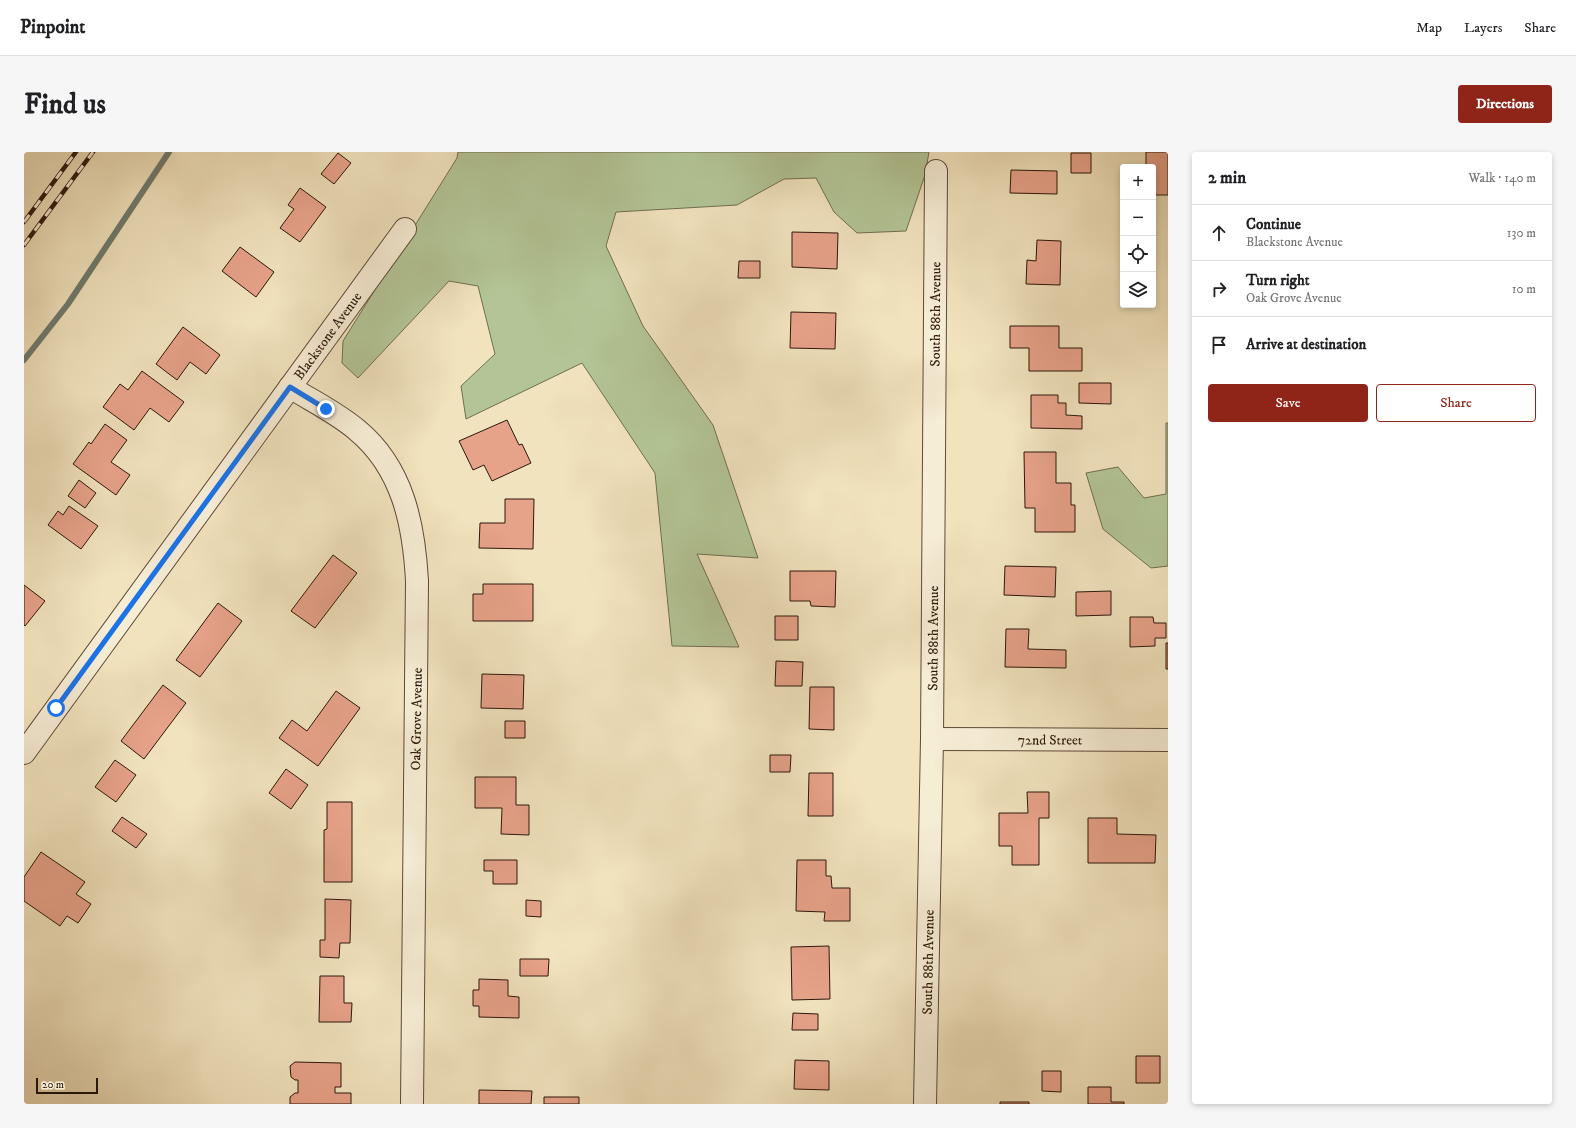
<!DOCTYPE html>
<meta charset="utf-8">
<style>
:root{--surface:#fff;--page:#f6f6f6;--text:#202124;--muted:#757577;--line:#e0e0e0;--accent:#8f2418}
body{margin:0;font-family:"IM FELL DW Pica",serif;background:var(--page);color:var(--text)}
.controls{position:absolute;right:12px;top:12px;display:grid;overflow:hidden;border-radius:4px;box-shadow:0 2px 6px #0003}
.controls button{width:36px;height:36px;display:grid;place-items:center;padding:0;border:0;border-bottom:1px solid var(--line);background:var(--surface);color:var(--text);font:20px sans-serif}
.scale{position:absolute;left:12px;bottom:10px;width:62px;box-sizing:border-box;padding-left:4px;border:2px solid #2c170b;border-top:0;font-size:11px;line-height:14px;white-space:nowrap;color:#2c170b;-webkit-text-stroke:3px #f6edd5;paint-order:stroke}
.stop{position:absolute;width:12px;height:12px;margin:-9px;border:3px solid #1a73e8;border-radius:50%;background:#fff}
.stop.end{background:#1a73e8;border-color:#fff;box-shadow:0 1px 4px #0008}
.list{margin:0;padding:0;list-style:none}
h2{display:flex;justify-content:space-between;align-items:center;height:52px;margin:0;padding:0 16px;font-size:17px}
h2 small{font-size:13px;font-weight:400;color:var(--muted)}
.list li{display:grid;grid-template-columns:26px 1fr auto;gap:12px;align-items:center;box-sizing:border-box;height:56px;padding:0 16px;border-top:1px solid var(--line)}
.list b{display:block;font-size:15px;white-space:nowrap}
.list p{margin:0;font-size:13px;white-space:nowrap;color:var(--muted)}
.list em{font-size:13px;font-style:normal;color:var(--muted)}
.actions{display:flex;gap:8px;padding:12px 16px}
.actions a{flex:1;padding:9px 0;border:1px solid var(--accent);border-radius:4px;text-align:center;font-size:14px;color:var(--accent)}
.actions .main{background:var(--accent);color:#fff}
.icon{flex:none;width:22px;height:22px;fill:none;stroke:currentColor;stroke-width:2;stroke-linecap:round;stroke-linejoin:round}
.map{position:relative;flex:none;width:1144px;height:952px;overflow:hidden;border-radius:4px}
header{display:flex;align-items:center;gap:24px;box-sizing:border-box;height:56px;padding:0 20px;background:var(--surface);border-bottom:1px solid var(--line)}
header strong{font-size:19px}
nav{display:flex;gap:22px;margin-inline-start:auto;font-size:14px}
.intro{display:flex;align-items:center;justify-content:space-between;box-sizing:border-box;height:96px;padding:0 24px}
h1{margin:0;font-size:28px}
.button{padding:10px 18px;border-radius:4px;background:var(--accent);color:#fff;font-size:14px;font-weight:700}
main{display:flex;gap:24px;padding:0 24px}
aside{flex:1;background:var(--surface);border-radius:4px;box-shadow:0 2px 6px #0003}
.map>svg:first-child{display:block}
.green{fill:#b3c596;stroke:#706e50}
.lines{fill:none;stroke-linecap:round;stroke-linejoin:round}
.stream{stroke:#6f7b6f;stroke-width:6}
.building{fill:#e7a28a;stroke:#2c170b}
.minor-casing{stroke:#5d4a38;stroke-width:24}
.minor{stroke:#f6edd5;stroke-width:22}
.rail-casing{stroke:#2c170b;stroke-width:4.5}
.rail{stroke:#f6edd5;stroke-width:3;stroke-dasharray:9;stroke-linecap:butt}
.route{stroke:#1a73e8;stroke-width:5}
.labels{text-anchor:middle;stroke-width:3.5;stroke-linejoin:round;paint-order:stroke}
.street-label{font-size:14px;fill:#2c170b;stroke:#f6edd5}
</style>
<header>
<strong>Pinpoint</strong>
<nav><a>Map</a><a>Layers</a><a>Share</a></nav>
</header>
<div class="intro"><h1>Find us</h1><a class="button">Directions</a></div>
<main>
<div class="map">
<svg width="1144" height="952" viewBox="0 0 1144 952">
<rect width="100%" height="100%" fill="#f1e3be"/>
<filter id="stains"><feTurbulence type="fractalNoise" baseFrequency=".005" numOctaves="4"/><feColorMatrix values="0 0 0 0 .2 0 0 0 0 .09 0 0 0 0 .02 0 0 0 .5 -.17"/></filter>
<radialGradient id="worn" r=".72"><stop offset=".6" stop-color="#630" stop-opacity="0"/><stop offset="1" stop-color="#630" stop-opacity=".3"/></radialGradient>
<path class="green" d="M434,0H905L901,23L882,79L833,81L810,60L792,26L760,27L713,53L592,60L582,94L619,174L689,273L734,406L673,402L715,495L648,494L631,321L558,211L442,267L437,234L471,202L454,134L425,129L334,226L318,211L319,189L433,6Z
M1142,271H1144V414L1127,416L1079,377L1062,321L1094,315L1120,346L1142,342Z"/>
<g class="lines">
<path class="stream" d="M0,208L44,152L145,0"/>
</g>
<path class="building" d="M1122,0H1144V43H1129V15H1122Z
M314,1L327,11L310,32L297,22Z
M1047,1H1067V21H1047Z
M987,18L1033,19V42L986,41Z
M276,36L302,55L276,90L256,76L270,57L264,53Z
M768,80L814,81L813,117L768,115Z
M1013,88L1037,89L1036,133L1002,132L1003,108L1012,109Z
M216,95L250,120L232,145L198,119Z
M715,109H736V126H714Z
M767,160L812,161L811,197L766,196Z
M986,174H1035V196H1058V219H1005V196H986Z
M159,175L196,203L182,222L166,210L153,228L132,212Z
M118,219L160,250L145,270L126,256L110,278L79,255L96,232L104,238Z
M1055,231H1087V252L1055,251Z
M1007,243H1034V251H1042V263L1058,264V277L1007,276Z
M483,268L495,293L498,292L507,311L468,329L460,313L449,318L435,289Z
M81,272L103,288L87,310L106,323L92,343L49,312L65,290L67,292Z
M1000,300H1032V331H1047V353H1051V380H1011V356H1001Z
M55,328L72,341L61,356L44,344Z
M481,347H510L509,397L455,396L456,371H481Z
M45,354L74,374L57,397L24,373L34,359L39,363Z
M309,403L333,421L291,476L267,459Z
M981,414L1032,415L1031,445L980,443Z
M766,419H812L811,455L787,454L786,449H766Z
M459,432H509V469H449V442H459Z
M0,433L21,449L1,474L0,473Z
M1087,439V463L1052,464V440Z
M194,451L218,469L176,525L152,508Z
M751,464H774V488H751Z
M1106,465H1129L1130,471H1142V486H1131V494L1106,495Z
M982,477H1005L1004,497L1042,498V516L981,515Z
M1142,491H1144V517H1142Z
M752,509L779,510L778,534H751Z
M458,522L500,523L499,557L457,556Z
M139,533L162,551L120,607L97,589Z
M786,535H810V578L785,577Z
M312,539L336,556L294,614L255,586L268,568L283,579Z
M481,569H501V586H481Z
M746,603H767L766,620H746Z
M91,608L112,623L92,650L71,635Z
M262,617L284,633L267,657L245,641Z
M785,621H809V664H784Z
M451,625H492V653H505V683L477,682L478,656H451Z
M1003,640H1025V666H1015V713H988V694H975V661H1004Z
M303,650H328V730H300V678L303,677Z
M98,665L123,682L112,696L88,679Z
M1064,666H1093V682L1132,683L1131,711H1064Z
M17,700L61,730L52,742L67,752L54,771L43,764L36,774L0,749V725Z
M460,708H493V732H469V719H460Z
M773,708H802V724H807L808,736H826V769H800L801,760L772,759Z
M301,747L327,748L326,791H316L315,806L296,805V788H301Z
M502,748L517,749V765L502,764Z
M805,794L806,847L768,848L767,795Z
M496,807H525L524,824H496Z
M296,824H320V851H328L327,870H295Z
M455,827L484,828V844L495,845V866L455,865V854H449V838H455Z
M769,861L794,862V878H768Z
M1112,904H1136V931H1112Z
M771,908L805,909V938L770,937Z
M271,910L317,911V935H311V941H327V952H266V945L271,941H274V928H271L267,925L266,914Z
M1018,919H1037V940L1018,939Z
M1064,935H1087V950H1100V952H1064Z
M455,938L508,939L507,952H455Z
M520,945H555V952H520Z
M976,950H1005V952H976Z"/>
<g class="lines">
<defs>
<g id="minor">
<path d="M266,235C288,249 313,261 333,278C379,316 390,373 393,429L388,952"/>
<path id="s1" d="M908,587L1144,588"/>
<path id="s2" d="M0,601L381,77"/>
<path id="s3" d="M901,952L908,587L912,19"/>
</g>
</defs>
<use href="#minor" class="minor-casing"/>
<use href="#minor" class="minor"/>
<defs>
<path id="rail" d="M0,70L52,0
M0,93L69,0"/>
</defs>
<use href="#rail" class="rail-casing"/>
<use href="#rail" class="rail"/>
</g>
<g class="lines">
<path class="route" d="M32,556L266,235L302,257"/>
</g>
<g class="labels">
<g class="street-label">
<text dy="5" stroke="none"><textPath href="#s3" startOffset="790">South 88th Avenue</textPath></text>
<text dy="5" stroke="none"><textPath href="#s2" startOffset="516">Blackstone Avenue</textPath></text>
<text dy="5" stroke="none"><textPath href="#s3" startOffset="466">South 88th Avenue</textPath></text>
<text transform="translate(392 567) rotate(-89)" y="5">Oak Grove Avenue</text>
<text dy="5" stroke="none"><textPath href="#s1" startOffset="118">72nd Street</textPath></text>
<text dy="5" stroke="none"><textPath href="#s3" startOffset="142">South 88th Avenue</textPath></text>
</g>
</g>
<rect width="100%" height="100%" filter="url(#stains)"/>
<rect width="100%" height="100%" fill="url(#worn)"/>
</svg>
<div class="controls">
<button>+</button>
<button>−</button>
<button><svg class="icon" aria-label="locate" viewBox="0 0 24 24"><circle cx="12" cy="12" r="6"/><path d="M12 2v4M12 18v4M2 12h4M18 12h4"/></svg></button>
<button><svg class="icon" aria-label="layers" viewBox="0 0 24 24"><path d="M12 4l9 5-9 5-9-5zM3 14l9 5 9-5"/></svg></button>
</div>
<div class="scale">20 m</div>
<div class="stop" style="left:32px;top:556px"></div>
<div class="stop end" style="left:302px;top:257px"></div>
</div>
<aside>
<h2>2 min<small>Walk · 140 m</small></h2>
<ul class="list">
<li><svg class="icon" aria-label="ahead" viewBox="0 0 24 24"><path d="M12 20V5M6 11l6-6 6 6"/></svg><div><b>Continue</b><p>Blackstone Avenue</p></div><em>130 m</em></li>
<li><svg class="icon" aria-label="right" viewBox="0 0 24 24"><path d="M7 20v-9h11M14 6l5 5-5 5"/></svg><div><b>Turn right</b><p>Oak Grove Avenue</p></div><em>10 m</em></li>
<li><svg class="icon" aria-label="arrive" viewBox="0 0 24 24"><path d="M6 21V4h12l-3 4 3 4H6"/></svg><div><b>Arrive at destination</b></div></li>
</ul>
<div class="actions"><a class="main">Save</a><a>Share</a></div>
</aside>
</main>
